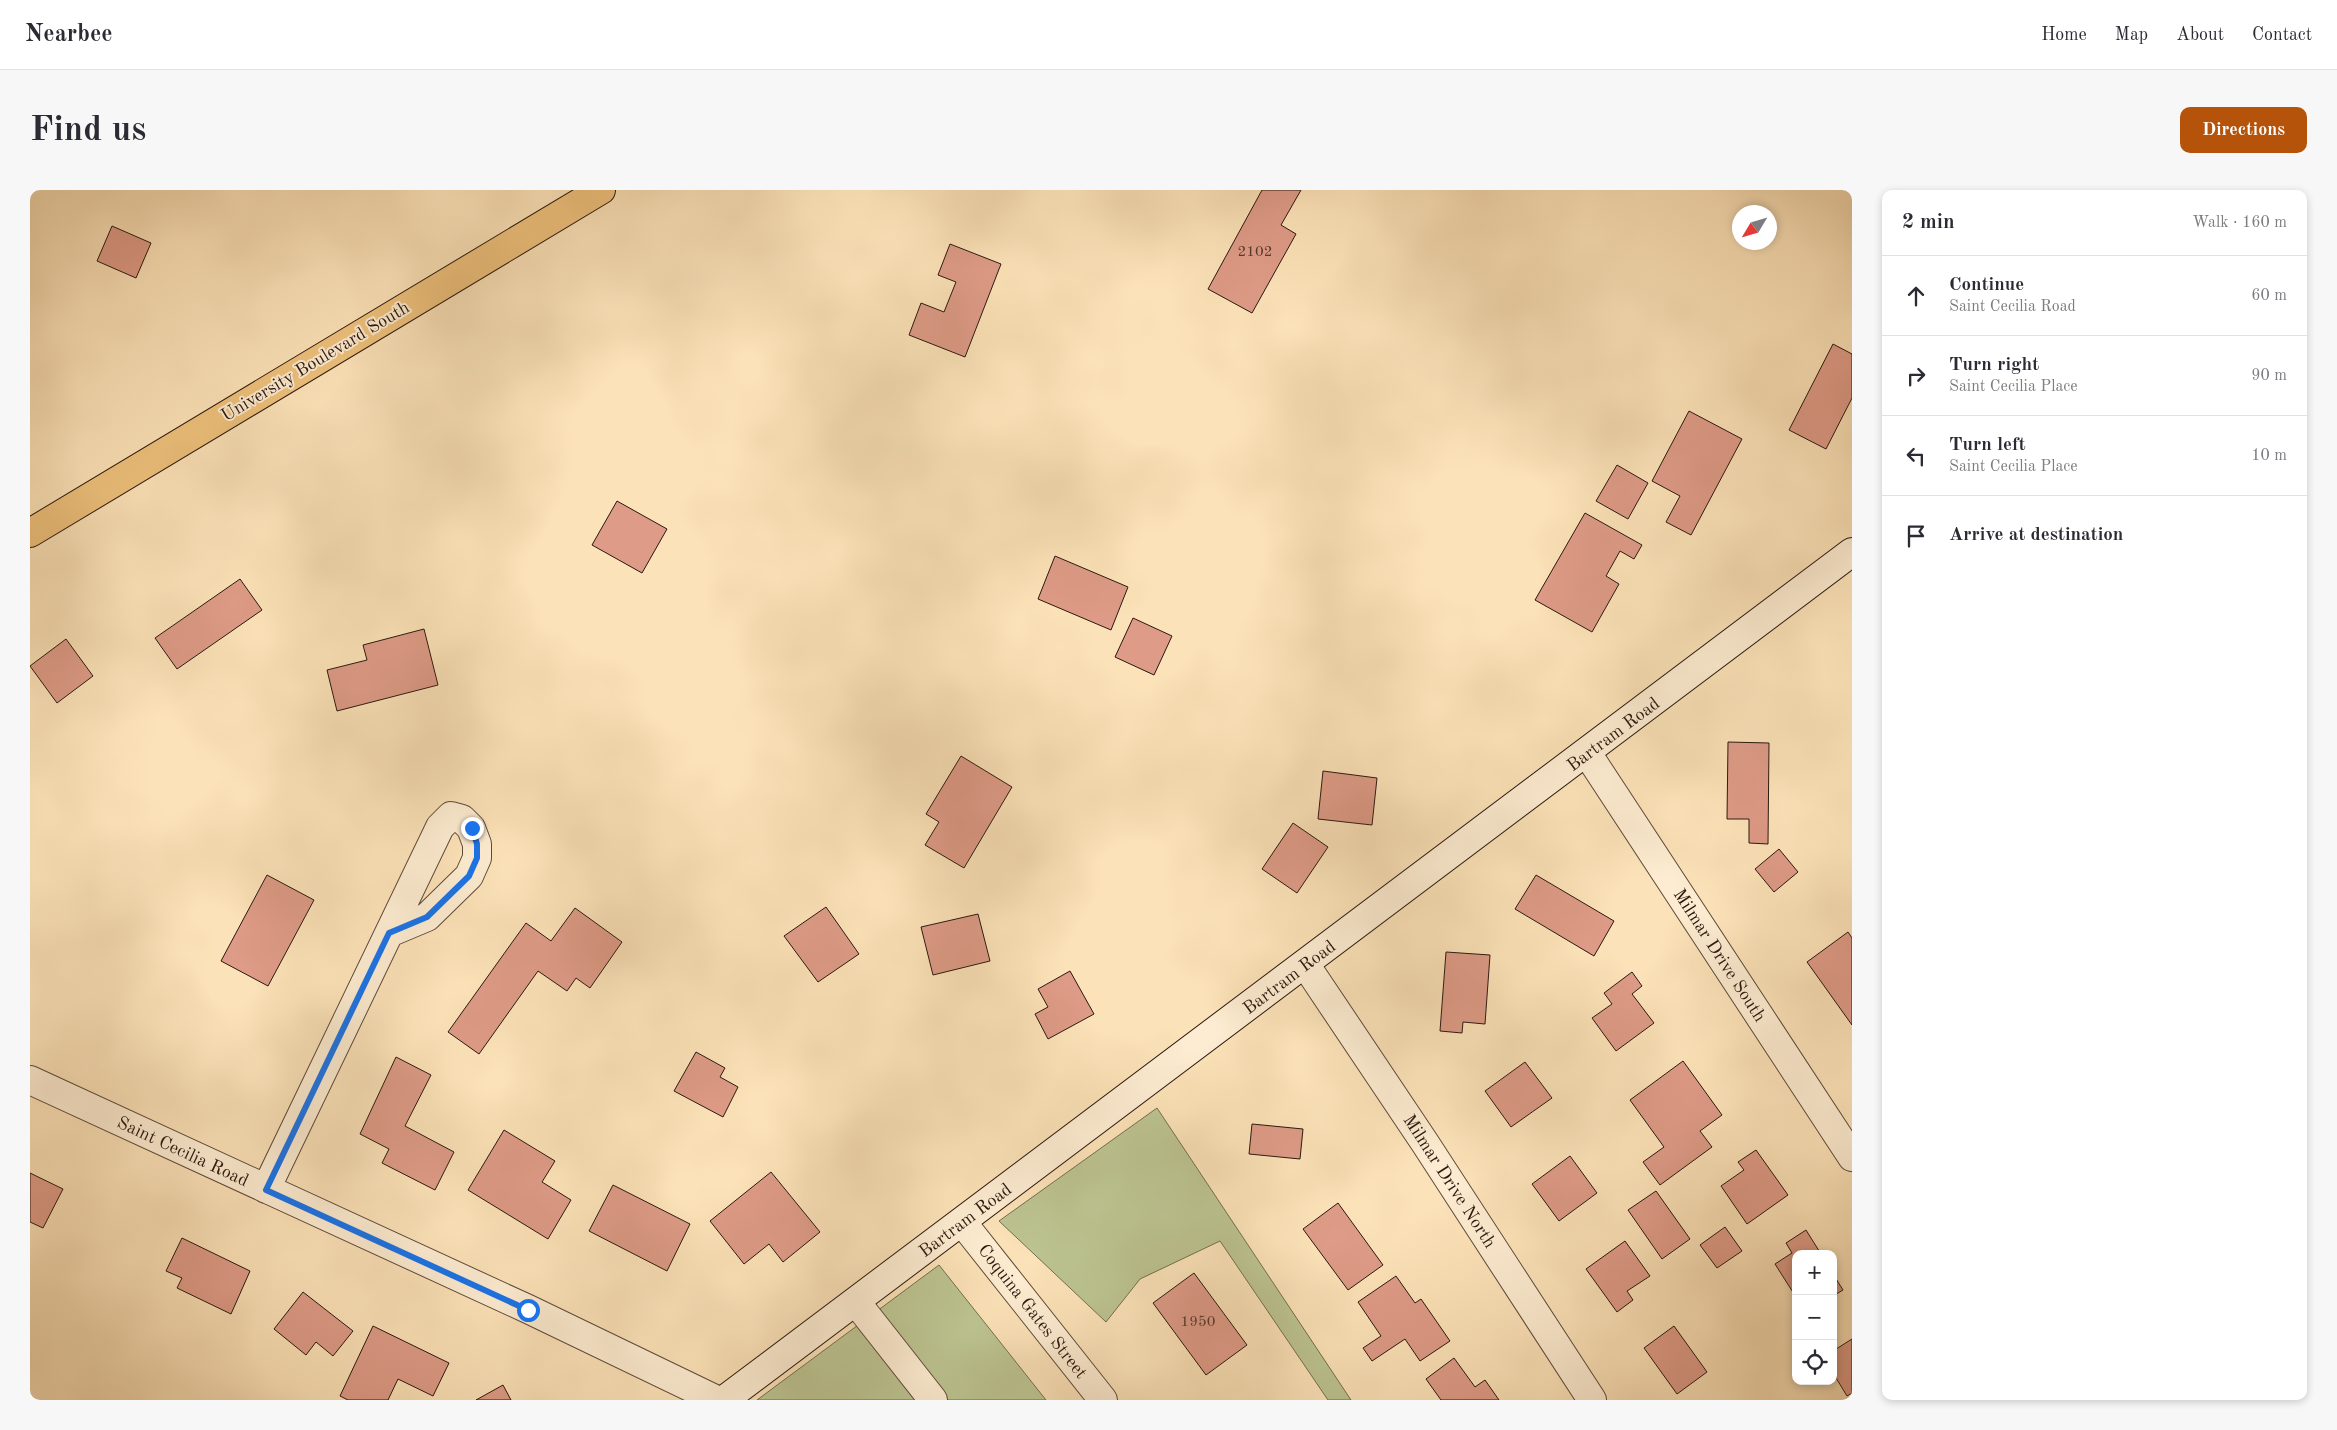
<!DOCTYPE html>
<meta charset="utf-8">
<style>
:root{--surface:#fff;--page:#f7f7f7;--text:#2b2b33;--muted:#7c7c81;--line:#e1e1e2;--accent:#b45309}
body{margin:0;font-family:"Old Standard TT",serif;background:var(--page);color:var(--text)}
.controls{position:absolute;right:15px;bottom:15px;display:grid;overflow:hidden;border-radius:10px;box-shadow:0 2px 8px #0003}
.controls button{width:45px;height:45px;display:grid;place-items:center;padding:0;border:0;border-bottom:1px solid var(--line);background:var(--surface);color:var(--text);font:25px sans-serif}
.compass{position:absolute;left:1702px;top:15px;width:45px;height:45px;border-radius:50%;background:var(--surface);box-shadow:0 2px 8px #0003;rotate:232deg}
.stop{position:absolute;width:15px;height:15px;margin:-11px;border:4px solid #1a73e8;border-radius:50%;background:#fff}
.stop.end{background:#1a73e8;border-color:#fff;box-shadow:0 1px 5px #0008}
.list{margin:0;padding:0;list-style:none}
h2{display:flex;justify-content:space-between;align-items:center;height:65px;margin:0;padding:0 20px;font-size:21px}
h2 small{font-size:16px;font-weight:400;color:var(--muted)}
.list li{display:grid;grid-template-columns:32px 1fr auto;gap:15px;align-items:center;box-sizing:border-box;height:80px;padding:0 20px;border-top:1px solid var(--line)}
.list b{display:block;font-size:19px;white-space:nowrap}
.list p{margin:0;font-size:16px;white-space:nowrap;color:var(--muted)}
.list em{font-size:16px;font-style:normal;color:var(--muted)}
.icon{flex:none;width:28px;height:28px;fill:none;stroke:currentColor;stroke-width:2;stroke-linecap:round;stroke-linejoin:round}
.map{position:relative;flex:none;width:1822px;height:1210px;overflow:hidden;border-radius:10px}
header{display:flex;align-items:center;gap:30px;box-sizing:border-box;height:70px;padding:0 25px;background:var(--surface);border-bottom:1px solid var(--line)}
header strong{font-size:24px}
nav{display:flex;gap:28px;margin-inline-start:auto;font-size:18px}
.intro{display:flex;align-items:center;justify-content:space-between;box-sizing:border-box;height:120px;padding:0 30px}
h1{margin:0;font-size:35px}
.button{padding:12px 22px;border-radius:10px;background:var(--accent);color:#fff;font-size:18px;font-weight:700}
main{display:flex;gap:30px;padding:0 30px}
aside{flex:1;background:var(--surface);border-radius:10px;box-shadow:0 2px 8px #0003}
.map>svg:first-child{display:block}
.green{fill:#bcc491;stroke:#736e50}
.building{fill:#de9b87;stroke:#2a180f}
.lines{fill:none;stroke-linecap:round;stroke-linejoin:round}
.street-casing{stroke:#5e4a39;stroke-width:30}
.secondary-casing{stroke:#2a180f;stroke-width:30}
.primary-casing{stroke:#2a180f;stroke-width:30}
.street{stroke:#fdecd1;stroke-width:28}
.secondary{stroke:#fdecd1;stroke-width:28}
.primary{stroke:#eec17c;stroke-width:28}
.route{stroke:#1a73e8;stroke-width:6}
.labels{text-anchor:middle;stroke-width:4;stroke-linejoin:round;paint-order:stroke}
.number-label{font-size:15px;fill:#57392d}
.street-label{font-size:18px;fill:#2a180f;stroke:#fdecd1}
</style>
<header>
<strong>Nearbee</strong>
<nav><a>Home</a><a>Map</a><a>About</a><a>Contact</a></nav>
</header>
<div class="intro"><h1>Find us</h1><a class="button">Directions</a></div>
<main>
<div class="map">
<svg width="1822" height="1210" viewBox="0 0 1822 1210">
<rect width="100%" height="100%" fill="#fce2b8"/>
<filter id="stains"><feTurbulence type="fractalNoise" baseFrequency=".004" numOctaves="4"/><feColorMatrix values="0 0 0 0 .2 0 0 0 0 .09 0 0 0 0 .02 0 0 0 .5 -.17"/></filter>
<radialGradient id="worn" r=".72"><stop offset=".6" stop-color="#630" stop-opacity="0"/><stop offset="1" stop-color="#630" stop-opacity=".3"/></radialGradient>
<path class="green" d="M1127,918L1321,1210H1298L1190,1051L1110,1089L1076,1132L969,1031Z
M909,1075L1016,1210H727Z"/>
<path class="building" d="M1232,0H1271L1251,35L1266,44L1222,123L1178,99Z
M82,36L121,53L106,88L67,71Z
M920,54L971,74L935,167L879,145L891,113L914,122L926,92L908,85Z
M1803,154L1822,164V208L1796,259L1759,240Z
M1659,221L1712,249L1661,345L1636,332L1650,306L1622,291Z
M1587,275L1618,293L1598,329L1566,311Z
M587,311L637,339L612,383L562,355Z
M1555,323L1612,355L1604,369L1590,361L1576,386L1589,394L1562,442L1505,410Z
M1025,366L1098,397L1081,440L1008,409Z
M210,389L232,420L147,479L125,448Z
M1103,428L1142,446L1124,485L1085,467Z
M394,439L408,495L307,521L297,480L337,470L333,455Z
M36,449L63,486L27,513L0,476Z
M1698,552L1739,553L1738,654L1719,653V629H1697Z
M931,566L982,597L934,678L895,655L909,632L896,624Z
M1293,581L1347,588L1342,635L1288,629Z
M1263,633L1298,657L1267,703L1232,679Z
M1749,659L1768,682L1744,702L1725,679Z
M237,685L284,710L238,796L191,771Z
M1506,685L1584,731L1564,766L1485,719Z
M796,717L829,764L788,792L754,746Z
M545,718L592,752L560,798L546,788L537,801L508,781L449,864L418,842L496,733L521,751Z
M948,724L960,771L903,785L891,737Z
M1818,742L1822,748V835L1777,772Z
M1416,762L1460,765L1455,834L1433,832L1432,843L1410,841Z
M1040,781L1064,824L1018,849L1005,824L1018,817L1008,799Z
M1602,782L1612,796L1602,804L1624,833L1586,861L1562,828L1582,814L1574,803Z
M666,862L695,878L690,887L708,897L693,927L644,901Z
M366,867L401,885L375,936L424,962L405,1000L352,973L359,959L330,944Z
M1653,871L1692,925L1670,941L1682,957L1630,995L1613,972L1634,957L1600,910Z
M1495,872L1522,908L1481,937L1455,901Z
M1222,934L1273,939L1270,969L1219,964Z
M474,940L525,971L512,992L541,1010L518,1049L438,1000Z
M1726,960L1758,1005L1717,1034L1691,996L1714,980L1708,972Z
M1540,966L1567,1003L1529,1031L1502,994Z
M741,982L790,1042L753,1072L739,1054L714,1074L680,1031Z
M0,983L33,999L13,1038L0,1032Z
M583,995L660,1034L637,1081L559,1041Z
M1626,1001L1660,1049L1632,1069L1598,1020Z
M1308,1013L1353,1075L1318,1100L1273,1039Z
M1695,1037L1712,1061L1687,1078L1670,1055Z
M1776,1040L1791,1064H1766V1107L1745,1074L1762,1063L1756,1053Z
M152,1048L220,1081L201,1124L147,1098L152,1088L136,1081Z
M1595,1051L1620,1086L1597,1101L1603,1110L1587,1122L1556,1079Z
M1164,1083L1217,1155L1176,1185L1123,1113Z
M1803,1084L1813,1100L1803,1106Z
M1366,1086L1385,1113L1391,1109L1420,1151L1390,1171L1375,1149L1342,1171L1333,1158L1351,1146L1328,1112Z
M273,1102L323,1141L303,1166L286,1152L276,1165L244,1139Z
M343,1136L419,1173L403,1206L368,1189L358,1210H318L310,1206Z
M1644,1136L1677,1182L1647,1204L1614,1158Z
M1822,1149V1203L1817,1206L1803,1183V1161Z
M1424,1168L1445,1197L1455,1190L1469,1210H1411L1396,1189Z
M473,1195L481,1210H446Z"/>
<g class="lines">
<defs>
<path id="street" d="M1557,563L1822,967
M1275,774L1395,953L1562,1210
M0,890L498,1119L687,1210
M236,999L410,637L421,626L432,629L441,638L447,654V668L439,686L397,727L359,743
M932,1032L1073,1210
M826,1112L903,1210"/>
<path id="secondary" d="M694,1210L1822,362"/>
<path id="primary" d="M0,343L571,0"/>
</defs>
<use href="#street" class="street-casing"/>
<use href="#secondary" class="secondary-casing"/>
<use href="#primary" class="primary-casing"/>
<use href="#street" class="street"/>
<use href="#secondary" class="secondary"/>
<use href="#primary" class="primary"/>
</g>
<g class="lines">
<path class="route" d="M442,638L447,654V668L439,686L397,727L359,743L236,1000L498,1120"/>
</g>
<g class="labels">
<g class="number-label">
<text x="1225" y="66">2102</text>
<text x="1168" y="1136">1950</text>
</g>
<g class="street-label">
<text transform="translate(285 171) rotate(-31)" y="6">University Boulevard South</text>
<text transform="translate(1583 544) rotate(-37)" y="6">Bartram Road</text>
<text transform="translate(1690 765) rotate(57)" y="6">Milmar Drive South</text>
<text transform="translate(1259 787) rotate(-37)" y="6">Bartram Road</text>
<text transform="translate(153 961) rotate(25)" y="6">Saint Cecilia Road</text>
<text transform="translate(1420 991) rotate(57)" y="6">Milmar Drive North</text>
<text transform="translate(935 1030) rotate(-37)" y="6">Bartram Road</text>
<text transform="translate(1003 1121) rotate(52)" y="6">Coquina Gates Street</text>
</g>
</g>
<rect width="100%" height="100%" filter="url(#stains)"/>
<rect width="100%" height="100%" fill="url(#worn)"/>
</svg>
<div class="controls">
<button>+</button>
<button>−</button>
<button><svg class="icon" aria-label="locate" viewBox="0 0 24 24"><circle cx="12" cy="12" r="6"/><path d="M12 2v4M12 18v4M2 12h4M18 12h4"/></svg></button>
</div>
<svg class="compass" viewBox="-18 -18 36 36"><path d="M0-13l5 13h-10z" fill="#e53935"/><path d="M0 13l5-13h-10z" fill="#7c7c81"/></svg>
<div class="stop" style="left:498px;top:1120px"></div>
<div class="stop end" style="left:442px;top:638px"></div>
</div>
<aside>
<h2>2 min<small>Walk · 160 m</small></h2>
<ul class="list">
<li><svg class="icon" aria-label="ahead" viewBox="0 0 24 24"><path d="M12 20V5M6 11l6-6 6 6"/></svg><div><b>Continue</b><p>Saint Cecilia Road</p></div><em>60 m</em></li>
<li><svg class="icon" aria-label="right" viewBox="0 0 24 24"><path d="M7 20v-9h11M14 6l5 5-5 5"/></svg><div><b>Turn right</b><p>Saint Cecilia Place</p></div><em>90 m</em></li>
<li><svg class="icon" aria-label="left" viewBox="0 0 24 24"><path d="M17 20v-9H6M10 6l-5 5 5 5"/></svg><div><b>Turn left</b><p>Saint Cecilia Place</p></div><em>10 m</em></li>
<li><svg class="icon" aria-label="arrive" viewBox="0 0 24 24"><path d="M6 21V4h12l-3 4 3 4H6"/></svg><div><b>Arrive at destination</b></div></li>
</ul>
</aside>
</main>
